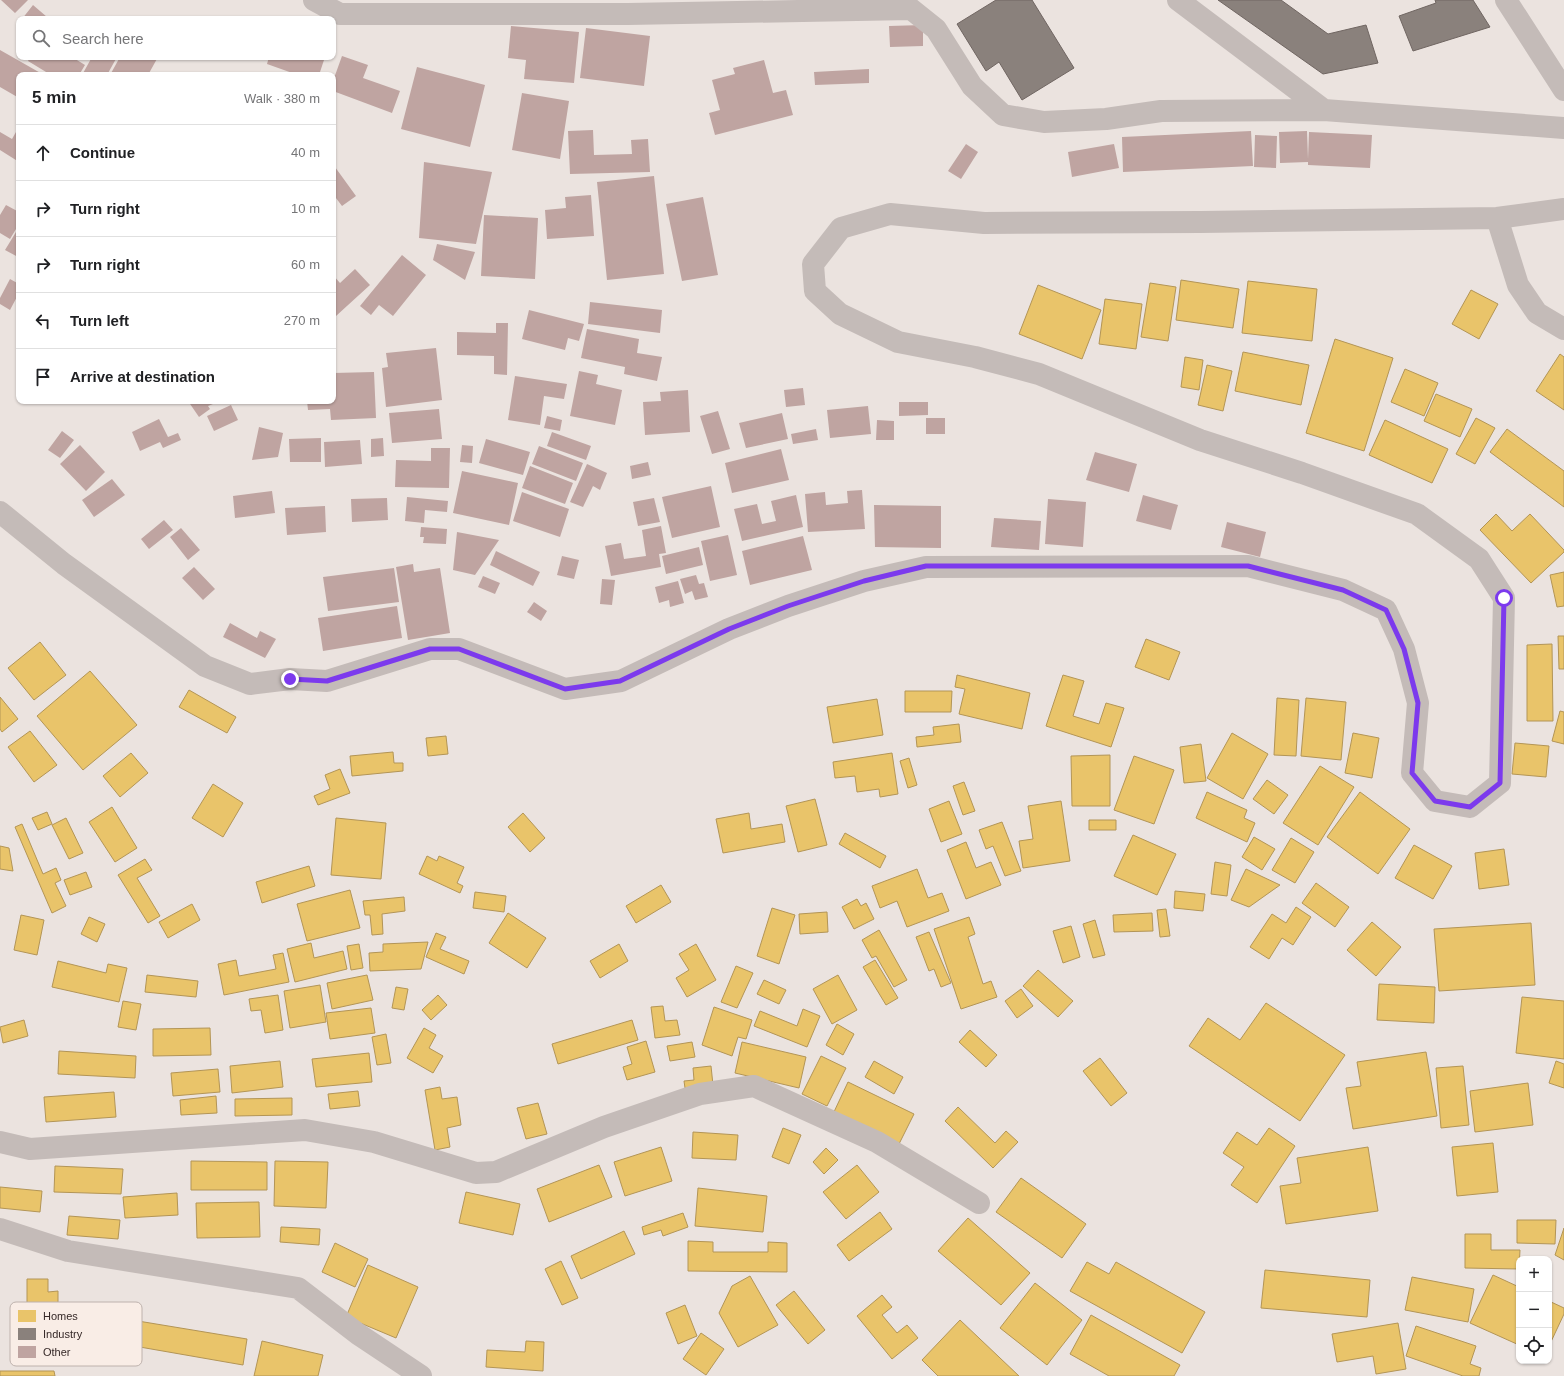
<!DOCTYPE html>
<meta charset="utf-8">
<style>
:root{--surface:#fff;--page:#f6f6f6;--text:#202124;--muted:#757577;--line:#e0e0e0}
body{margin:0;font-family:Helvetica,sans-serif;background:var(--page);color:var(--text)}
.controls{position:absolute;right:12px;bottom:12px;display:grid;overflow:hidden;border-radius:8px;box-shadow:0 1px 3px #0004}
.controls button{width:36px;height:36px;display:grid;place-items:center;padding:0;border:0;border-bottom:1px solid var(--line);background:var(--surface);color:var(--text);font:20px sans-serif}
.stop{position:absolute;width:12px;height:12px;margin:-9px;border:3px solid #7c3aed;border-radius:50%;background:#fff}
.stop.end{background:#7c3aed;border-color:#fff;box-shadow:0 1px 4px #0008}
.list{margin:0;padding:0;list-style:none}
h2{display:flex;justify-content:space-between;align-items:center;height:52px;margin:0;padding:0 16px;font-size:17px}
h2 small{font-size:13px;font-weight:400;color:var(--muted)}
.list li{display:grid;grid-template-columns:26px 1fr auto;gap:12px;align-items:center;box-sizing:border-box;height:56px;padding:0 16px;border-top:1px solid var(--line)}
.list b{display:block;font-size:15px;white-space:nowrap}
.list em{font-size:13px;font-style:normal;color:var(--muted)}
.icon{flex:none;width:22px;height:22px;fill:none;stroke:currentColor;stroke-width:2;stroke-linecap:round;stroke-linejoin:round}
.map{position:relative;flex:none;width:1564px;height:1376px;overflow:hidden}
.search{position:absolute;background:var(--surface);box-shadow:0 1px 3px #0004;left:16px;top:16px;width:320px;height:44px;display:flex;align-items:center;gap:10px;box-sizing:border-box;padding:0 14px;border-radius:8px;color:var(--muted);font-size:15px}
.panel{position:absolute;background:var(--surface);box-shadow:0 1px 3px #0004;left:16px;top:72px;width:320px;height:332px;border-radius:8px}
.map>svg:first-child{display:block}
.homes{fill:#e9c46a;stroke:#b39556}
.industry{fill:#8a817c;stroke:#706662}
.building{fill:#bfa4a1}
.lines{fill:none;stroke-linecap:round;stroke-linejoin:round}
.minor{stroke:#c4bbb8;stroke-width:22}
.route{stroke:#7c3aed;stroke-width:5}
.key{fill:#f9ede6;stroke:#beb2ad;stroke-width:1}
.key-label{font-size:11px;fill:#352827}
</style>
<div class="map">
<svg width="1564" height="1376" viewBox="0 0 1564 1376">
<rect width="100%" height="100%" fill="#ebe3df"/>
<path class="homes" d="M1181,280L1239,289L1233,328L1176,320Z
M1248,281L1317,289L1312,341L1242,333Z
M1150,283L1176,287L1168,341L1141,337Z
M1038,285L1101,310L1082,359L1019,334Z
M1471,290L1498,304L1479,339L1452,324Z
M1105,299L1142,304L1136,349L1099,344Z
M1335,339L1393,358L1364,451L1306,433Z
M1243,352L1309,365L1301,405L1235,391Z
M1560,354L1564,357V410L1536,391Z
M1185,357L1203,360L1199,390L1181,387Z
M1207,365L1232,371L1223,411L1198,405Z
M1405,369L1438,383L1424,416L1391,402Z
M1436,394L1472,409L1460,437L1424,421Z
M1476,418L1495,428L1475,464L1456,454Z
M1385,420L1448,449L1432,483L1369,455Z
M1507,429L1564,471V507L1490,452Z
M1496,514L1512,531L1530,514L1564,550V552L1531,583L1480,530Z
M1564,572V606L1557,607L1550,575Z
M1558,636H1564V669H1559Z
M1146,639L1180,652L1169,680L1135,667Z
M40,642L66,675L34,700L8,668Z
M1552,644L1553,721H1527V645Z
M90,671L137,725L83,770L37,716Z
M957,675L1030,693L1022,729L959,714L965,689L955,687Z
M1063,675L1084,681L1073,716L1099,724L1106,703L1124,708L1111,747L1046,726Z
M189,690L236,717L227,733L179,707Z
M905,691H952L951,712H905Z
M0,697L18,719L2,732L0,729Z
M1277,698L1299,700L1296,756L1274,755Z
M1306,698L1346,702L1341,760L1301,756Z
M877,699L883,735L833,743L827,707Z
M1560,711L1564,712V744L1552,741Z
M959,724L961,742L917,747L916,737L934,735L933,727Z
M30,731L57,765L34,782L8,747Z
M1232,733L1268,754L1243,799L1207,778Z
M1353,733L1379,738L1372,778L1345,773Z
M446,736L448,754L428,756L426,738Z
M1515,743L1549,746L1546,777L1512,774Z
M1201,744L1206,781L1184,783L1180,747Z
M393,752L394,763H403V771L352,776L350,756Z
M131,753L148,773L120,797L103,776Z
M892,753L898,794L880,797L879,789L857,792L855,776L835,778L833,762Z
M1110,755V806H1072L1071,756Z
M1134,756L1174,770L1154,824L1114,810Z
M909,758L917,785L908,788L900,761Z
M1320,766L1354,787L1318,845L1283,823Z
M340,769L350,793L318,805L314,796L330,789L325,775Z
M1267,780L1288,795L1274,814L1253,799Z
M964,782L975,811L963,815L953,786Z
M213,784L243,803L223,837L192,818Z
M1207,792L1247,810L1244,818L1255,823L1247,842L1196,818Z
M1360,792L1410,829L1378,874L1327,837Z
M815,799L827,845L798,852L786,806Z
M949,801L962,834L941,842L929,809Z
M1061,801L1070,861L1023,868L1019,841L1033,839L1028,806Z
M112,807L137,848L115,862L89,822Z
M47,812L52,824L38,830L32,818Z
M523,813L545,838L530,852L508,827Z
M749,813L751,829L782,824L785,842L723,853L716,819Z
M66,818L83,853L69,859L52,825Z
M336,818L386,823L381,879L331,875Z
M1089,820H1116V830H1089Z
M1002,822L1021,871L1005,876L993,846L986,849L979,830Z
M22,824L43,874L56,868L61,880L55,883L66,906L52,913L15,827Z
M845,833L886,856L880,868L839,844Z
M1133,835L1176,854L1157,895L1114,876Z
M1254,837L1275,849L1262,870L1242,857Z
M1291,838L1314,852L1295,883L1272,870Z
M966,842L976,868L991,862L1001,885L966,899L947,850Z
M1414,845L1452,866L1433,899L1395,878Z
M0,846L9,848L13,871L0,869Z
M1504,849L1509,885L1479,889L1475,853Z
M427,856L437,861L439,856L464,867L457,883L463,886L460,893L419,874Z
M145,859L152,870L137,878L160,916L148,923L118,875Z
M1215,862L1231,865L1227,896L1211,894Z
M309,866L315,886L262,903L256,882Z
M917,869L928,898L942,893L949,911L907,927L897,901L880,908L872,886Z
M1246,869L1280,885L1249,907L1231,900Z
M86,872L92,887L70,895L64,880Z
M1316,883L1349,907L1335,927L1302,903Z
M661,885L671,902L636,923L626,906Z
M350,890L360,928L307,941L297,904Z
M1175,891L1205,894L1203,911L1174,908Z
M475,892L506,896L504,912L473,908Z
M404,897L405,911L382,914L383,934L372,935L370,915H365L363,901Z
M857,899L861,906L866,903L874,919L854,929L842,907Z
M192,904L200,920L168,938L159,922Z
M1296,907L1311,917L1293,945L1282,938L1269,959L1250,947L1272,914L1286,923Z
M772,908L795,915L779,964L757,956Z
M1166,909L1170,936L1160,937L1157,910Z
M827,912L828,932L800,934L799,914Z
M508,913L546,938L527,968L489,943Z
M1152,913L1153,931L1114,932L1113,915Z
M21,915L44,920L37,955L14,950Z
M89,917L105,924L97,942L81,934Z
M969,917L975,934L968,937L983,984L991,981L997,997L961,1009L934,929Z
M1095,920L1105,955L1093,958L1083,924Z
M1372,922L1401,947L1376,976L1347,950Z
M1531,923L1535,985L1439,991L1434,929Z
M1071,926L1080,957L1063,963L1053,931Z
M879,930L907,980L894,987L876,956L872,958L862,940Z
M929,932L951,983L941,987L934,969L929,971L916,937Z
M436,933L446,937L440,949L469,961L464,974L426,957Z
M428,942L421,969L370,971L369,953L383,952V944Z
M311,943L314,958L343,951L347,969L295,982L287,949Z
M359,944L363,968L351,970L347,946Z
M619,944L628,961L600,978L590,961Z
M696,944L716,980L687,997L676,978L689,970L679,954Z
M283,953L289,982L224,995L218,964L236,960L239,976L276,969L273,955Z
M875,960L898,998L886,1005L863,967Z
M58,961L106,973L108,964L127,968L119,1002L52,987Z
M736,966L753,973L737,1008L721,1002Z
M1038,970L1073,1001L1058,1017L1023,986Z
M147,975L198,981L196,997L145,992Z
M367,975L373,1000L332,1009L327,983Z
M838,975L857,1010L832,1024L813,989Z
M764,980L786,990L779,1004L757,994Z
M1379,984L1435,987L1434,1023L1377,1020Z
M320,985L326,1022L290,1028L284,991Z
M396,987L408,989L404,1010L392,1008Z
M1021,989L1033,1006L1017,1018L1005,1001Z
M278,995L283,1030L265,1033L261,1010L251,1011L249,999Z
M438,995L447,1005L431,1020L422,1010Z
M1522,997L1564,1001V1059L1516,1053Z
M123,1001L141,1004L136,1030L118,1027Z
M1266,1003L1345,1055L1300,1121L1189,1046L1208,1018L1240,1040Z
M663,1006L665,1021L677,1020L680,1035L655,1038L651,1007Z
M714,1007L752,1020L746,1039L738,1037L732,1056L702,1045Z
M371,1008L375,1033L330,1039L326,1013Z
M803,1009L820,1016L807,1047L754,1026L760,1011L797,1026Z
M24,1020L28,1036L3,1043L0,1027Z
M632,1020L638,1040L558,1064L552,1044Z
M837,1024L854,1034L843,1055L826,1045Z
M210,1028L211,1055L153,1056V1029Z
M424,1028L436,1035L429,1048L443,1056L433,1073L407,1058Z
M970,1030L997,1055L986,1067L959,1042Z
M386,1034L391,1063L377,1065L372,1037Z
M646,1041L655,1072L627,1080L623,1067L632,1064L627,1047Z
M692,1042L695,1057L670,1061L667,1046Z
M742,1042L806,1057L799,1088L735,1073Z
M59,1051L136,1056L135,1078L58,1074Z
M1426,1052L1437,1116L1353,1129L1346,1088L1361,1086L1357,1062Z
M369,1053L372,1082L316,1087L312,1059Z
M821,1056L846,1068L827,1106L802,1094Z
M1100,1058L1127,1093L1111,1106L1083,1071Z
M280,1061L283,1087L232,1093L230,1066Z
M874,1061L903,1077L894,1094L865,1077Z
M1556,1061L1564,1064V1088L1549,1083Z
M711,1066L713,1085L685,1088L684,1081L694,1080L693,1068Z
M1463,1066L1469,1125L1441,1128L1436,1068Z
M218,1069L220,1092L173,1096L171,1073Z
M848,1082L914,1114L898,1146L833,1114Z
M1528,1083L1533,1125L1475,1132L1470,1091Z
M440,1087L442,1099L457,1097L461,1125L447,1128L450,1147L435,1150L425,1090Z
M358,1091L360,1106L330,1109L328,1094Z
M114,1092L116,1117L46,1122L44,1097Z
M216,1096L217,1113L181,1115L180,1100Z
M292,1098V1115L235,1116V1099Z
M538,1103L547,1134L526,1139L517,1108Z
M958,1107L995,1143L1006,1131L1018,1142L993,1168L945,1121Z
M783,1128L801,1135L789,1164L772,1157Z
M1269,1128L1295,1146L1257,1203L1231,1185L1244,1167L1223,1153L1237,1132L1257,1145Z
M693,1132L738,1135L736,1160L692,1158Z
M1493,1143L1498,1192L1457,1196L1452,1147Z
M661,1147L672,1181L625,1196L614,1162Z
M1368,1147L1378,1211L1286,1224L1280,1186L1301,1183L1297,1158Z
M826,1148L838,1160L824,1174L813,1162Z
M191,1161L267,1162V1190H191Z
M275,1161L328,1162L326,1208L274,1206Z
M599,1165L612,1197L549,1222L537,1189Z
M857,1165L879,1192L846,1219L823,1192Z
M55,1166L123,1169L121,1194L54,1192Z
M1021,1178L1086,1224L1062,1258L996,1212Z
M0,1187L42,1191L40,1212L0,1208Z
M698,1188L767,1196L763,1232L695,1226Z
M466,1192L520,1204L513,1235L459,1223Z
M177,1193L178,1215L125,1218L123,1197Z
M259,1202L260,1237L197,1238L196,1203Z
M880,1212L892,1229L849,1261L837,1245Z
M683,1213L688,1227L663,1236L661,1230L644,1235L642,1227Z
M69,1216L120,1220L118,1239L67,1235Z
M968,1218L1030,1273L1001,1305L938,1251Z
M1517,1220H1556L1555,1244L1517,1243Z
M281,1227L320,1229L319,1245L280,1242Z
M1564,1228V1260L1555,1255Z
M624,1231L635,1254L581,1279L571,1256Z
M1465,1234H1491V1250H1520L1519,1269L1465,1268Z
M688,1241L713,1242V1252H768V1242L787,1243V1272L688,1271Z
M335,1243L368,1259L355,1287L322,1272Z
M561,1261L578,1298L562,1305L545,1269Z
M1087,1262L1109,1274L1116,1262L1205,1312L1182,1353L1070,1291Z
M368,1265L418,1287L396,1338L346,1317Z
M1265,1270L1370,1280L1367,1317L1261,1308Z
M1493,1275L1519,1287V1345L1470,1323Z
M750,1276L778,1325L738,1347L719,1313L732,1286Z
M1412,1277L1474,1289L1468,1322L1405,1310Z
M27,1279H48V1292L58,1291V1313L27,1312Z
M1035,1283L1082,1320L1047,1365L1000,1328Z
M794,1291L825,1330L808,1344L776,1305Z
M882,1295L892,1307L882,1315L897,1333L907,1325L918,1338L892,1359L857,1316Z
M1549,1301L1564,1308V1314L1549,1346Z
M685,1305L697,1336L678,1344L666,1313Z
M1091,1315L1180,1365L1174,1376H1109L1070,1354Z
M960,1320L1019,1376H938L922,1360Z
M138,1321L247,1339L243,1365L134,1346Z
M1398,1323L1406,1369L1376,1374L1373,1356L1337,1362L1332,1334Z
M1416,1326L1476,1346L1470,1364L1481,1368L1479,1376H1463L1406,1356Z
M701,1333L724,1349L706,1375L683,1359Z
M262,1341L323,1355L318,1376H254Z
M526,1341L544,1342L543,1371L486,1367L487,1350L525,1352Z
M0,1371H54L55,1376H0Z"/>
<path class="industry" d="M996,0H1032L1074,68L1022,100L999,62L986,71L957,24Z
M1218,0H1281L1328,34L1366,25L1378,63L1323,74Z
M1435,0H1473L1490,27L1413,51L1399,16L1436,3Z"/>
<path class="building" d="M1,0H28L15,13Z
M33,5L47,17L45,19H22Z
M923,25V46L890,47L889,26Z
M511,26L579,32L574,83L524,79L526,60L508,58Z
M586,28L650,36L644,86L580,78Z
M0,50L44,75H19V98L0,87Z
M342,56L368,65L363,78L400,91L392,113L333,91V81Z
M30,57H72L85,65L79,75H51L28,61Z
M92,57H117L107,75H82Z
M120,57H158L148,75H110Z
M269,57H325L319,75H298L267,64Z
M764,60L773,93L786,90L793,115L715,135L709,113L720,110L712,80L735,74L733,68Z
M417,67L485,85L470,147L401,129Z
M869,69V83L815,85L814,72Z
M522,93L569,101L560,159L512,150Z
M593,130L594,155L632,154L631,140L648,139L650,172L570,174L568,131Z
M1251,131L1253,166L1123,172L1122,137Z
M1307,131L1308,159L1309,132L1372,135L1370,168L1308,165V162L1280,163L1279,132Z
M0,132L12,139L16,132L19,133V162L0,150Z
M1255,135L1277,136L1276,168L1254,167Z
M966,144L978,152L961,179L948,171Z
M1114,144L1119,168L1072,177L1068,152Z
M424,162L492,172L476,244L419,238Z
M335,167L356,196L342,206L333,194V168Z
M654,176L664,274L607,280L597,182Z
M591,195L594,236L547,239L545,210L566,208L565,197Z
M703,197L718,275L682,281L666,204Z
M6,205L19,212V224L10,239L0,233V215Z
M484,215L538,218L535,279L481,276Z
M16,232L19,233L18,257L5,250Z
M437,244L475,252L465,280L433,260Z
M402,255L426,275L393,316L379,305L371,315L360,306Z
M355,269L370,285L336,316L333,313V275L340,283Z
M10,279L19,284V293L10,310L0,304V298Z
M590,302L662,310L660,333L588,324Z
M529,310L584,324L579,341L568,338L565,350L522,339Z
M496,323H508L507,375L494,374V356L457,355V332L496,333Z
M587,329L639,339L637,353L662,357L657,381L624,374L625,367L581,358Z
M436,348L442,400L386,407L382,368L388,367L386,353Z
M579,371L598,375L596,384L622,390L615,425L570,416Z
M374,372L376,418L331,420L330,409L308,410L307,401H333V373Z
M515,376L567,384L564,399L544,396L540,425L508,420Z
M803,388L805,405L786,407L784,390Z
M688,390L690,432L645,435L643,402L661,401L660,392Z
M188,401H211L213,404L208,406L210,409L199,417Z
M899,402H928V415L899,416Z
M231,405L238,420L214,431L207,416Z
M868,406L871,434L830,438L827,410Z
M439,409L442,439L392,443L389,413Z
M718,411L730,449L712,454L700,416Z
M782,413L788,439L746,448L739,423Z
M547,416L562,420L560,431L544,428Z
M926,418H945V434H926Z
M159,419L168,437L178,433L181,440L163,448L160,442L140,451L132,432Z
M877,420L894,421V440H876Z
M259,427L283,433L278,457L252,460Z
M816,429L818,440L793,444L791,434Z
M62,431L74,440L60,458L48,450Z
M552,432L591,446L586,460L547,446Z
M321,438V462H290L289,439Z
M383,438L384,456L371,457V439Z
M486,439L530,452L523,475L479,463Z
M360,440L362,464L325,467L324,442Z
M80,445L105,472L86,491L60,464Z
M462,445L473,446L472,463L460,462Z
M539,446L583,463L576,481L532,464Z
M431,448H450L449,488L395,487L396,460L431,461Z
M781,449L789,480L732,493L725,463Z
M1095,452L1137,464L1129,492L1086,480Z
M648,462L651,475L632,479L630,466Z
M587,464L607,473L600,490L593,486L583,507L570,502Z
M530,466L573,483L565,504L522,488Z
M462,471L518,483L509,525L453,513Z
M112,479L125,495L94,517L82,500Z
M711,486L720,527L672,538L662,497Z
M862,490L865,529L808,532L805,494L825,492L826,505L848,503L847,491Z
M272,491L275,513L235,518L233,496Z
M522,492L569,509L560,537L513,521Z
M796,495L803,527L742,541L734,509L757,504L762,524L776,521L771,501Z
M1143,495L1178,505L1171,530L1136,521Z
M407,497L448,501L447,512L425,510L424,523L405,521Z
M387,498L388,520L352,522L351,499Z
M654,498L660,522L638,526L633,502Z
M1048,499L1086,502L1083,547L1045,544Z
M874,505L941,506V548L875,547Z
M325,506L326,532L287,535L285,508Z
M994,518L1041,521L1039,550L991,547Z
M164,520L173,530L149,549L141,539Z
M1227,522L1266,532L1260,557L1221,547Z
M661,526L666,553L659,554L661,567L611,576L605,546L621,543L624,559L646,556L642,530Z
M421,527L447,529L446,544L423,543L424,537H420Z
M181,528L200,550L188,560L170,537Z
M457,532L499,540L475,575L453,570Z
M728,535L737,575L710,581L701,541Z
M803,536L812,570L750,585L742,551Z
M699,547L703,565L666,574L662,556Z
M496,551L540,572L533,586L490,565Z
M562,556L579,560L574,579L557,575Z
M413,564L414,572L440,568L450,633L408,640L396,567Z
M194,567L215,589L203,600L182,578Z
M394,568L399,602L328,611L323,577Z
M696,575L699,584L704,583L708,597L695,600L692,591L685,594L680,579Z
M483,576L500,583L495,594L478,587Z
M602,579L615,580L612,605L600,604Z
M678,581L684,603L670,607L669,600L659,603L655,587Z
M534,602L547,611L541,621L527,612Z
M397,606L402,638L323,651L318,618Z
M230,623L257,638L260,631L276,639L265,658L223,637Z"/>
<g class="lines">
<path class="minor" d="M314,0L340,14H628L911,9L936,29L972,86L1003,115L1044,122L1106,119L1161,111L1324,110L1564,128
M1178,0L1324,110
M1506,0L1564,90
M1497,218L1518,285L1537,313L1564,329
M0,512L64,564L205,666L250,684L290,679L327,681L430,649H459L565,689L621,681L729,629L788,606L864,581L926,567L1248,566L1343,590L1386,610L1404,649L1418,703L1412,773L1435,801L1470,807L1500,783L1504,598L1479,559L1417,514L1302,473L1200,440L1039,374L975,357L898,342L840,314L815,291L813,264L841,228L890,214L984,223L1201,222L1497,218L1564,209
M0,1142L30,1149L305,1130L374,1142L476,1173L496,1172L604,1127L700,1094L754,1086L877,1142L979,1203
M0,1229L68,1251L298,1288L358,1334L421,1376"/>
</g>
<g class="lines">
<path class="route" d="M290,679L327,681L430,649H459L565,689L620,681L729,629L788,606L864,581L926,566H1248L1343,590L1386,610L1404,649L1418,703L1412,773L1435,801L1470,807L1500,783L1504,598"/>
</g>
<rect x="10" y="1302" width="132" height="64" rx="6" class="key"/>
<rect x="18" y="1310" width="18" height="12" fill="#e9c46a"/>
<rect x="18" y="1328" width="18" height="12" fill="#8a817c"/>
<rect x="18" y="1346" width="18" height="12" fill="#bfa4a1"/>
<g class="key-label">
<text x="43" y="1320">Homes</text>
<text x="43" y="1338">Industry</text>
<text x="43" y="1356">Other</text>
</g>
</svg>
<div class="controls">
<button>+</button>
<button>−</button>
<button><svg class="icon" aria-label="locate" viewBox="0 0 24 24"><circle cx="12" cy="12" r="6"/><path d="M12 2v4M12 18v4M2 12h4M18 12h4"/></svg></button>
</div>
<div class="stop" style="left:1504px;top:598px"></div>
<div class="stop end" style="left:290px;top:679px"></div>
<div class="search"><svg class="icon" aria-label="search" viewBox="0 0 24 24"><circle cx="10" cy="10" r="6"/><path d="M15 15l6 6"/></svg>Search here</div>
<section class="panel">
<h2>5 min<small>Walk · 380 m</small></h2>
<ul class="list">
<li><svg class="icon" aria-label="ahead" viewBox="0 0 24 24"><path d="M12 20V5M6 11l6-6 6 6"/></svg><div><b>Continue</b></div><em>40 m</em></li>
<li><svg class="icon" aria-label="right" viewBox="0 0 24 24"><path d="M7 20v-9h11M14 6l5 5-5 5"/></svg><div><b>Turn right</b></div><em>10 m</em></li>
<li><svg class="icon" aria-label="right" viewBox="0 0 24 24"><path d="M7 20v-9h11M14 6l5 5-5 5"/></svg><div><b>Turn right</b></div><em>60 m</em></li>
<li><svg class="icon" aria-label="left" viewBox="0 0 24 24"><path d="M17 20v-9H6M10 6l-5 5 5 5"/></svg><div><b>Turn left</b></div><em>270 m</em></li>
<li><svg class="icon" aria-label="arrive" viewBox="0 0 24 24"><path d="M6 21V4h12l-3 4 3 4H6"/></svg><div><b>Arrive at destination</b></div></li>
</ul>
</section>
</div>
